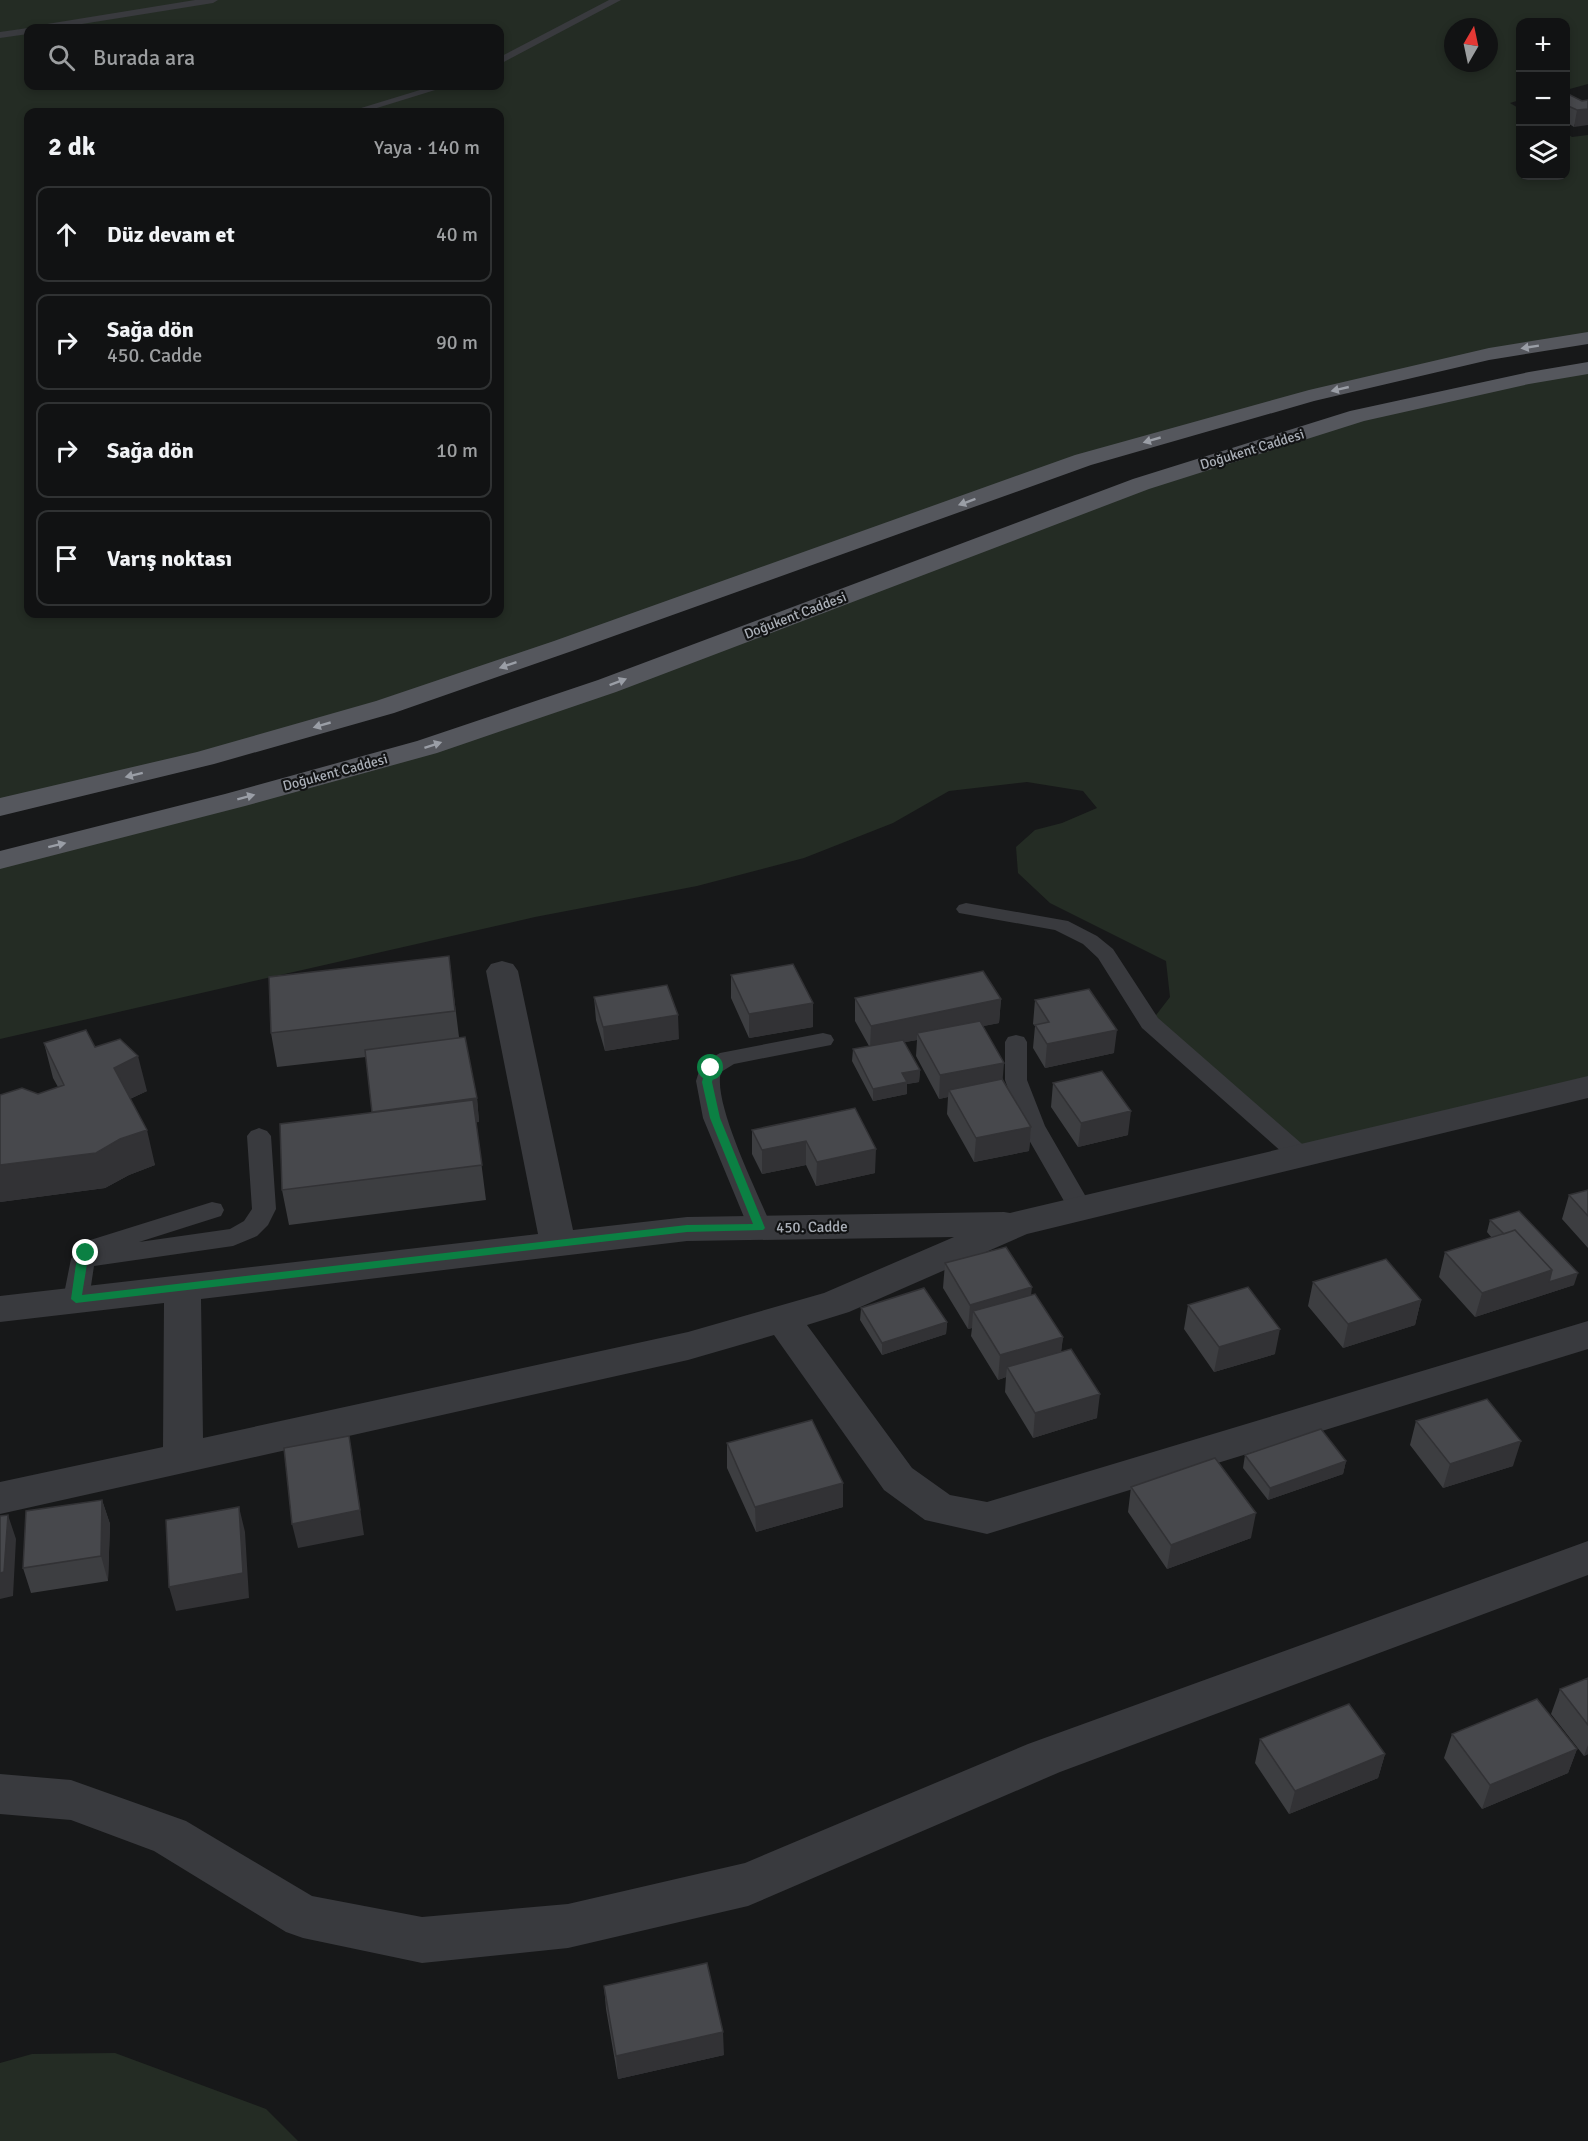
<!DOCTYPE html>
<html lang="tr">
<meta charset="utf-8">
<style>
:root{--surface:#111213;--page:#1e2021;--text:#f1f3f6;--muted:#9c9ea0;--line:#303233}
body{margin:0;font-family:Signika,sans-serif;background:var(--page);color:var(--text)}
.controls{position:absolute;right:18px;top:18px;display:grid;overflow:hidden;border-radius:12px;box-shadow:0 3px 9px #0003}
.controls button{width:54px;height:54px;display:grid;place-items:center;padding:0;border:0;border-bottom:2px solid var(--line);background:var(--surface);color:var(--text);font:30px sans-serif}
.compass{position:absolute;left:1444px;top:18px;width:54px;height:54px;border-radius:50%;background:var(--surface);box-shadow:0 3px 9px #0003;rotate:9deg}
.stop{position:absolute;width:18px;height:18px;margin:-14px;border:4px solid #0b8043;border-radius:50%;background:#fff}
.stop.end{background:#0b8043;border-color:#fff;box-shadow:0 2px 6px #0008}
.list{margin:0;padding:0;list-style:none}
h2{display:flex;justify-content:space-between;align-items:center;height:78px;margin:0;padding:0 24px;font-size:26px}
h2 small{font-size:20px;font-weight:400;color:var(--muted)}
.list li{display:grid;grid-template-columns:39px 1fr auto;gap:18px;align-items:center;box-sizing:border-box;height:96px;margin:0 12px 12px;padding:0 12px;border:2px solid var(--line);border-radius:12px}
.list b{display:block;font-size:22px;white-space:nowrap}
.list p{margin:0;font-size:20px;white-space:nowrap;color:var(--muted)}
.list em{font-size:20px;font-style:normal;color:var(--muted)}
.icon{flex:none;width:33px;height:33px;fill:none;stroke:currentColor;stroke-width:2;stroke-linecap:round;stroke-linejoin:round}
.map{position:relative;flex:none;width:1588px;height:2141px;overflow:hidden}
.search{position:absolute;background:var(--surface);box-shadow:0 3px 9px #0003;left:24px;top:24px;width:480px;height:66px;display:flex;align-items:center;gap:15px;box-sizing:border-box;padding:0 21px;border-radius:12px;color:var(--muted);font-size:22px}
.panel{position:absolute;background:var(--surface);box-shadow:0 3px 9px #0003;left:24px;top:108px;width:480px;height:510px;border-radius:12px}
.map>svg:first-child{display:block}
.green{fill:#242c24;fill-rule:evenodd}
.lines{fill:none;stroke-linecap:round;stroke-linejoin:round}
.service{fill:#393a3e;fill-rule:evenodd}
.minor{fill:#393a3e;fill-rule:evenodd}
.primary{fill:#55575d;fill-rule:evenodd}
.wall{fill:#3d3e41}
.shaded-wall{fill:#323235}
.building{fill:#47484c;stroke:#323235;stroke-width:1.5}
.oneway{fill:#9a9ea6}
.route{fill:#0b8043}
.labels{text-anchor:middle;stroke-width:4.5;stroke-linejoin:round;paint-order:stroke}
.far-street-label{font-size:14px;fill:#abb0b8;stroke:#121314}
.street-label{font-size:15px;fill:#abb0b8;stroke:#121314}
</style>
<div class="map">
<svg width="1588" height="2141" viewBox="0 0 1588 2141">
<rect width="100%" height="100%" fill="#171819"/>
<path class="green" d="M0,0H1588V84L1566,90V22H1520V100L1510,103L1520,109V176H1566V133L1572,137L1588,135V338L1489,354L1083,460L385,707L0,807ZM1453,27H1489V63H1453ZM28,28H500V86H28ZM28,112H500V614H28Z
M1588,368V1087L1301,1156L1150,1023L1170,997L1166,961L1050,903L1018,873L1016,847L1035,830L1062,823L1097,808L1083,791L1027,782L949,791L893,823L804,858L697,886L535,917L0,1039V860L427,747L1141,484L1358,416Z
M115,2053L266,2109L298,2141H0V2063L32,2054Z"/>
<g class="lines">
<path class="service" d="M195,0H218L213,3L57,28H36L41,25Z
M609,0H621L500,64V57Z
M28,28H30L28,34L0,38V32Z
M433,86H448L364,112H348Z
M966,903L1068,921L1097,936L1113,949L1158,1018L1309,1150L1313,1156L1309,1162L1301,1164L1293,1162L1142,1028L1098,958L1083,944L1055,930L959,913L956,909L959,905Z
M823,1033L831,1035L834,1040L831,1045L734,1064L721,1072C712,1103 759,1195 772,1228L769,1234L760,1236L751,1234L703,1118L696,1081L700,1068L703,1063L720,1053Z
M1016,1035L1024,1037L1027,1042V1080L1045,1126L1093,1209L1090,1215L1081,1217L1072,1215L1021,1126L1005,1080V1042L1008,1037Z
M259,1128L267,1131L271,1136L276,1209L268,1225L257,1236L233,1246L94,1266L89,1299L85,1305L76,1308L67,1305L63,1299L71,1259L84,1242L212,1202L221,1204L224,1210L221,1216L139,1242L230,1229L244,1221L252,1209L247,1136L251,1131Z"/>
<path class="minor" d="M502,961L513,964L518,971L573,1230L687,1217L1004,1212L1010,1213L1588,1076V1098L1027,1234L849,1312L807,1325L912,1468L950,1495L987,1502L1588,1321V1349L987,1534L925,1520L884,1490L774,1335L688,1360L0,1514V1482L163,1447L164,1303L0,1322V1296L538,1234L486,971L491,964ZM954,1237L824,1293L688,1332L203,1438L201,1299L687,1241Z
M1588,1541V1575L1060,1772L748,1906L568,1948L422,1963L303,1938L286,1932L154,1851L71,1820L0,1814V1774L71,1780L186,1821L312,1896L422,1917L568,1904L745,1863L1028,1744Z"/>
<path class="primary" d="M1588,332V344L1489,360L1314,401L1091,465L572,651L394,713L214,764L0,816V798L197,752L376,701L554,641L1075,455L1309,390L1489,348Z
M1588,362V374L1529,384L1364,421L1149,489L616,692L437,753L245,806L0,869V851L225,794L417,741L598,680L1133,479L1350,411L1529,372Z"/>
</g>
<path class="wall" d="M1566,93L1582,101L1574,127L1566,122Z
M449,956L459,1037L477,1098L479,1122H476L486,1200L289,1225L282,1190L372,1112L366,1057L277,1067L271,1033Z
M731,975L813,1003V1027L749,1038L731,998Z
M594,997L679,1039L605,1051L596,1020Z
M855,998L1001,999L999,1023L983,1026L1003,1080L1031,1127L1029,1151L974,1162L947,1114L948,1097L939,1099L916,1056L917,1040L904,1042L920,1070L919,1082L907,1084V1094L873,1101L852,1061L853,1049L869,1046L855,1021Z
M1035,1000L1114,1053L1045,1068L1033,1048L1035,1026L1033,1024Z
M44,1043L95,1047L147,1091L130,1099L155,1165L129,1175L105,1188L0,1202V1095L38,1094L58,1087L53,1078Z
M1053,1083L1128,1135L1078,1147L1051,1107Z
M855,1108L875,1173L816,1186L806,1165L762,1174L752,1154V1130Z
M1588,1190V1248L1562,1219L1569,1195Z
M1490,1220L1574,1285L1475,1317L1439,1277L1445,1252L1492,1238L1487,1232Z
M945,1263L1031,1295L1063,1337L1061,1351L1097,1418L1033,1438L1005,1392L1006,1377L998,1380L971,1336L972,1328L968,1329L943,1288Z
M1313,1282L1421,1300L1415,1325L1343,1348L1308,1306Z
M1188,1305L1275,1354L1214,1372L1184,1329Z
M861,1308L947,1322L946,1334L882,1355L860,1320Z
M1416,1421L1513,1466L1443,1488L1410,1445Z
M727,1443L843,1483V1507L756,1532L727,1468Z
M1245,1455L1346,1461L1343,1474L1268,1500L1243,1468Z
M1131,1487L1251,1538L1167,1569L1128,1512Z
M102,1500L110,1524L108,1581L31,1593L23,1568Z
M1588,1678V1754L1584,1756L1551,1714L1560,1689Z
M1452,1734L1577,1749L1568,1773L1482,1809L1444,1758Z
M1260,1739L1385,1754L1378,1778L1289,1814L1255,1763Z
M604,1986L724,2055L618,2079L606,2009Z"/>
<path class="shaded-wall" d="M1588,109V125L1574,127L1577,110Z
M1001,999L999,1023L920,1039L917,1033V1040L870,1049L871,1026Z
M813,1003V1027L749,1038V1014Z
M678,1015L679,1039L605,1051L603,1027Z
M1117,1030L1114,1053L1045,1068L1047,1044Z
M138,1056L147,1091L123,1102L114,1068Z
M1004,1063L1002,1087L949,1090L948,1097L939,1099L940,1075Z
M920,1070L919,1082L907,1084V1094L873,1101V1089L902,1073Z
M477,1098L479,1122L376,1136L372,1112Z
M1131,1111L1128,1135L1078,1147L1081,1123Z
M1031,1127L1029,1151L974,1162L976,1138Z
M147,1130L155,1165L129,1175L105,1188L0,1202V1165L120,1139Z
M806,1141V1165L762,1174V1150Z
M876,1149L875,1173L816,1186L817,1162Z
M1552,1270L1578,1273L1574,1285L1475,1317L1482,1293Z
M1032,1287L1029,1312L973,1311L972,1328L968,1329L970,1305Z
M1421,1300L1415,1325L1343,1348L1348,1324Z
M947,1322L946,1334L882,1355V1343Z
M1280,1329L1275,1354L1214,1372L1219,1347Z
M1063,1337L1060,1361L1007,1367L1006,1377L998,1380L1000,1355Z
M1100,1394L1097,1418L1033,1438L1035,1413Z
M349,1436L353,1460L364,1535L298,1548L292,1524Z
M1521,1441L1513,1466L1443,1488L1450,1464Z
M1346,1461L1343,1474L1268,1500L1270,1488Z
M843,1483V1507L756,1532L755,1507Z
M102,1500L110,1524L108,1581L101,1556Z
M239,1507L245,1532L249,1598L176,1611L169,1587Z
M1256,1513L1251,1538L1167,1569L1171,1545Z
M8,1515L16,1539L13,1596L0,1599V1573Z
M1588,1745V1754L1584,1756Z
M1577,1749L1568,1773L1482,1809L1490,1785Z
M1385,1754L1378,1778L1289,1814L1295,1791Z
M723,2032L724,2055L618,2079L616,2056Z"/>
<path class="building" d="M1566,93L1582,101L1588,100V109L1577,110L1566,105Z
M449,956L455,1011L271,1033L269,977Z
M793,964L813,1003L749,1014L731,975Z
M983,971L1001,999L871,1026L855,998Z
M667,985L678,1015L603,1027L594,997Z
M1089,989L1117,1030L1047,1044L1035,1025L1049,1022L1035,1000Z
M980,1021L1004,1063L940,1075L917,1033Z
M86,1030L95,1047L120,1039L138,1056L114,1068L147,1130L120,1139L96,1153L0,1165V1095L22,1088L38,1094L64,1085L44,1043Z
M465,1037L477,1098L372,1112L365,1050Z
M903,1040L920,1070L902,1073L907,1082L873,1089L853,1049Z
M1102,1071L1131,1111L1081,1123L1053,1083Z
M1002,1079L1031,1127L976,1138L949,1090Z
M473,1100L482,1165L282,1190L280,1124Z
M855,1108L876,1149L817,1162L806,1141L762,1150L752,1130Z
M1588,1190V1216L1569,1195Z
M1519,1211L1578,1273L1549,1282L1552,1270L1515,1230L1504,1234L1490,1220Z
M1515,1230L1552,1270L1482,1293L1445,1252Z
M1006,1247L1032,1287L970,1305L945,1263Z
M1386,1259L1421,1300L1348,1324L1313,1282Z
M1248,1287L1280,1329L1219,1347L1188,1305Z
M924,1288L947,1322L882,1343L861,1308Z
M1035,1294L1063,1337L1000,1355L973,1311Z
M1071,1349L1100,1394L1035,1413L1007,1367Z
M1487,1399L1521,1441L1450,1464L1416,1421Z
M812,1420L843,1483L755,1507L727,1443Z
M1321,1429L1346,1461L1270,1488L1245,1455Z
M349,1436L360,1510L292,1524L284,1448Z
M1215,1458L1256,1513L1171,1545L1131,1487Z
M102,1500L101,1556L23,1568L26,1511Z
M239,1507L243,1573L169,1587L166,1520Z
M8,1515L4,1572L0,1573V1516Z
M1588,1678V1725L1560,1689Z
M1537,1699L1577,1749L1490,1785L1452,1734Z
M1349,1704L1385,1754L1295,1791L1260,1739Z
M707,1963L723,2032L616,2056L604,1986Z"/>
<defs><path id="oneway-solid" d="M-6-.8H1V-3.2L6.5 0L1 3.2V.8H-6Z" transform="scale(1.5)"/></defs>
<g class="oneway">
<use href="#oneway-solid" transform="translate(1530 347) rotate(171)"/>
<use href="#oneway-solid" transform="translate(1340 389) rotate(167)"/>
<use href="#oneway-solid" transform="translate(1152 440) rotate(164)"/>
<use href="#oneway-solid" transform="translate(967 502) rotate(160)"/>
<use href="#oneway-solid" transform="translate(508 665) rotate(161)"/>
<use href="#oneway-solid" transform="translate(618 682) rotate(-21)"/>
<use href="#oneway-solid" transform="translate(322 725) rotate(164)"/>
<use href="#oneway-solid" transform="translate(433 745) rotate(-18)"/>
<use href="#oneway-solid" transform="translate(134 775) rotate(166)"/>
<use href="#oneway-solid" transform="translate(246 797) rotate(-15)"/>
<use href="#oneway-solid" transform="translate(57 845) rotate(-14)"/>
</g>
<path class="route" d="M711,1065L716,1068L712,1082L720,1118L765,1228L763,1230L687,1232L76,1303L71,1299L76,1264L82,1250L86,1249L92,1253L87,1264L82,1295L687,1225L753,1224L710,1118L702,1082L706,1068Z"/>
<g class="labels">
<g class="far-street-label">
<text transform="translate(1252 449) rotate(-17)" y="5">Doğukent Caddesi</text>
<text transform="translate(795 615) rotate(-21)" y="5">Doğukent Caddesi</text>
<text transform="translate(335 772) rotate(-15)" y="5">Doğukent Caddesi</text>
</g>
<g class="street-label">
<text transform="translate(812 1227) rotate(-1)" y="5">450. Cadde</text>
</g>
</g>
</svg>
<div class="controls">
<button>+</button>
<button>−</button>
<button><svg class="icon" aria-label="layers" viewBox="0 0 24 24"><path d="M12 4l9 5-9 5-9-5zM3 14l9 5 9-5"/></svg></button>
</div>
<svg class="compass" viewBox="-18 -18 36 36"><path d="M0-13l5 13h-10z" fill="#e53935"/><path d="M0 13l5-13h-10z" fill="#9c9ea0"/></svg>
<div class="stop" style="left:711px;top:1068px"></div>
<div class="stop end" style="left:86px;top:1253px"></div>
<div class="search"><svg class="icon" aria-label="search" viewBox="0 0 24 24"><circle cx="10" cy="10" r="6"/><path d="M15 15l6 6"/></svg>Burada ara</div>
<section class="panel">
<h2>2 dk<small>Yaya · 140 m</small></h2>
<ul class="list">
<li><svg class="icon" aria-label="ahead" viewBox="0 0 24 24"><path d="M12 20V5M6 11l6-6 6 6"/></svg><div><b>Düz devam et</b></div><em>40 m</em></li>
<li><svg class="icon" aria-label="right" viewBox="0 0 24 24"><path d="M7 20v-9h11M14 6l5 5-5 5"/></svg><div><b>Sağa dön</b><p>450. Cadde</p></div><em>90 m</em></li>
<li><svg class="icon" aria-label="right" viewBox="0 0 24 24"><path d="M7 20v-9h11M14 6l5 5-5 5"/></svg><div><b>Sağa dön</b></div><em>10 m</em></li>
<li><svg class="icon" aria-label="arrive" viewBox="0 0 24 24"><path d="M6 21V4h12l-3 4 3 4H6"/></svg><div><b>Varış noktası</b></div></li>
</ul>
</section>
</div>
